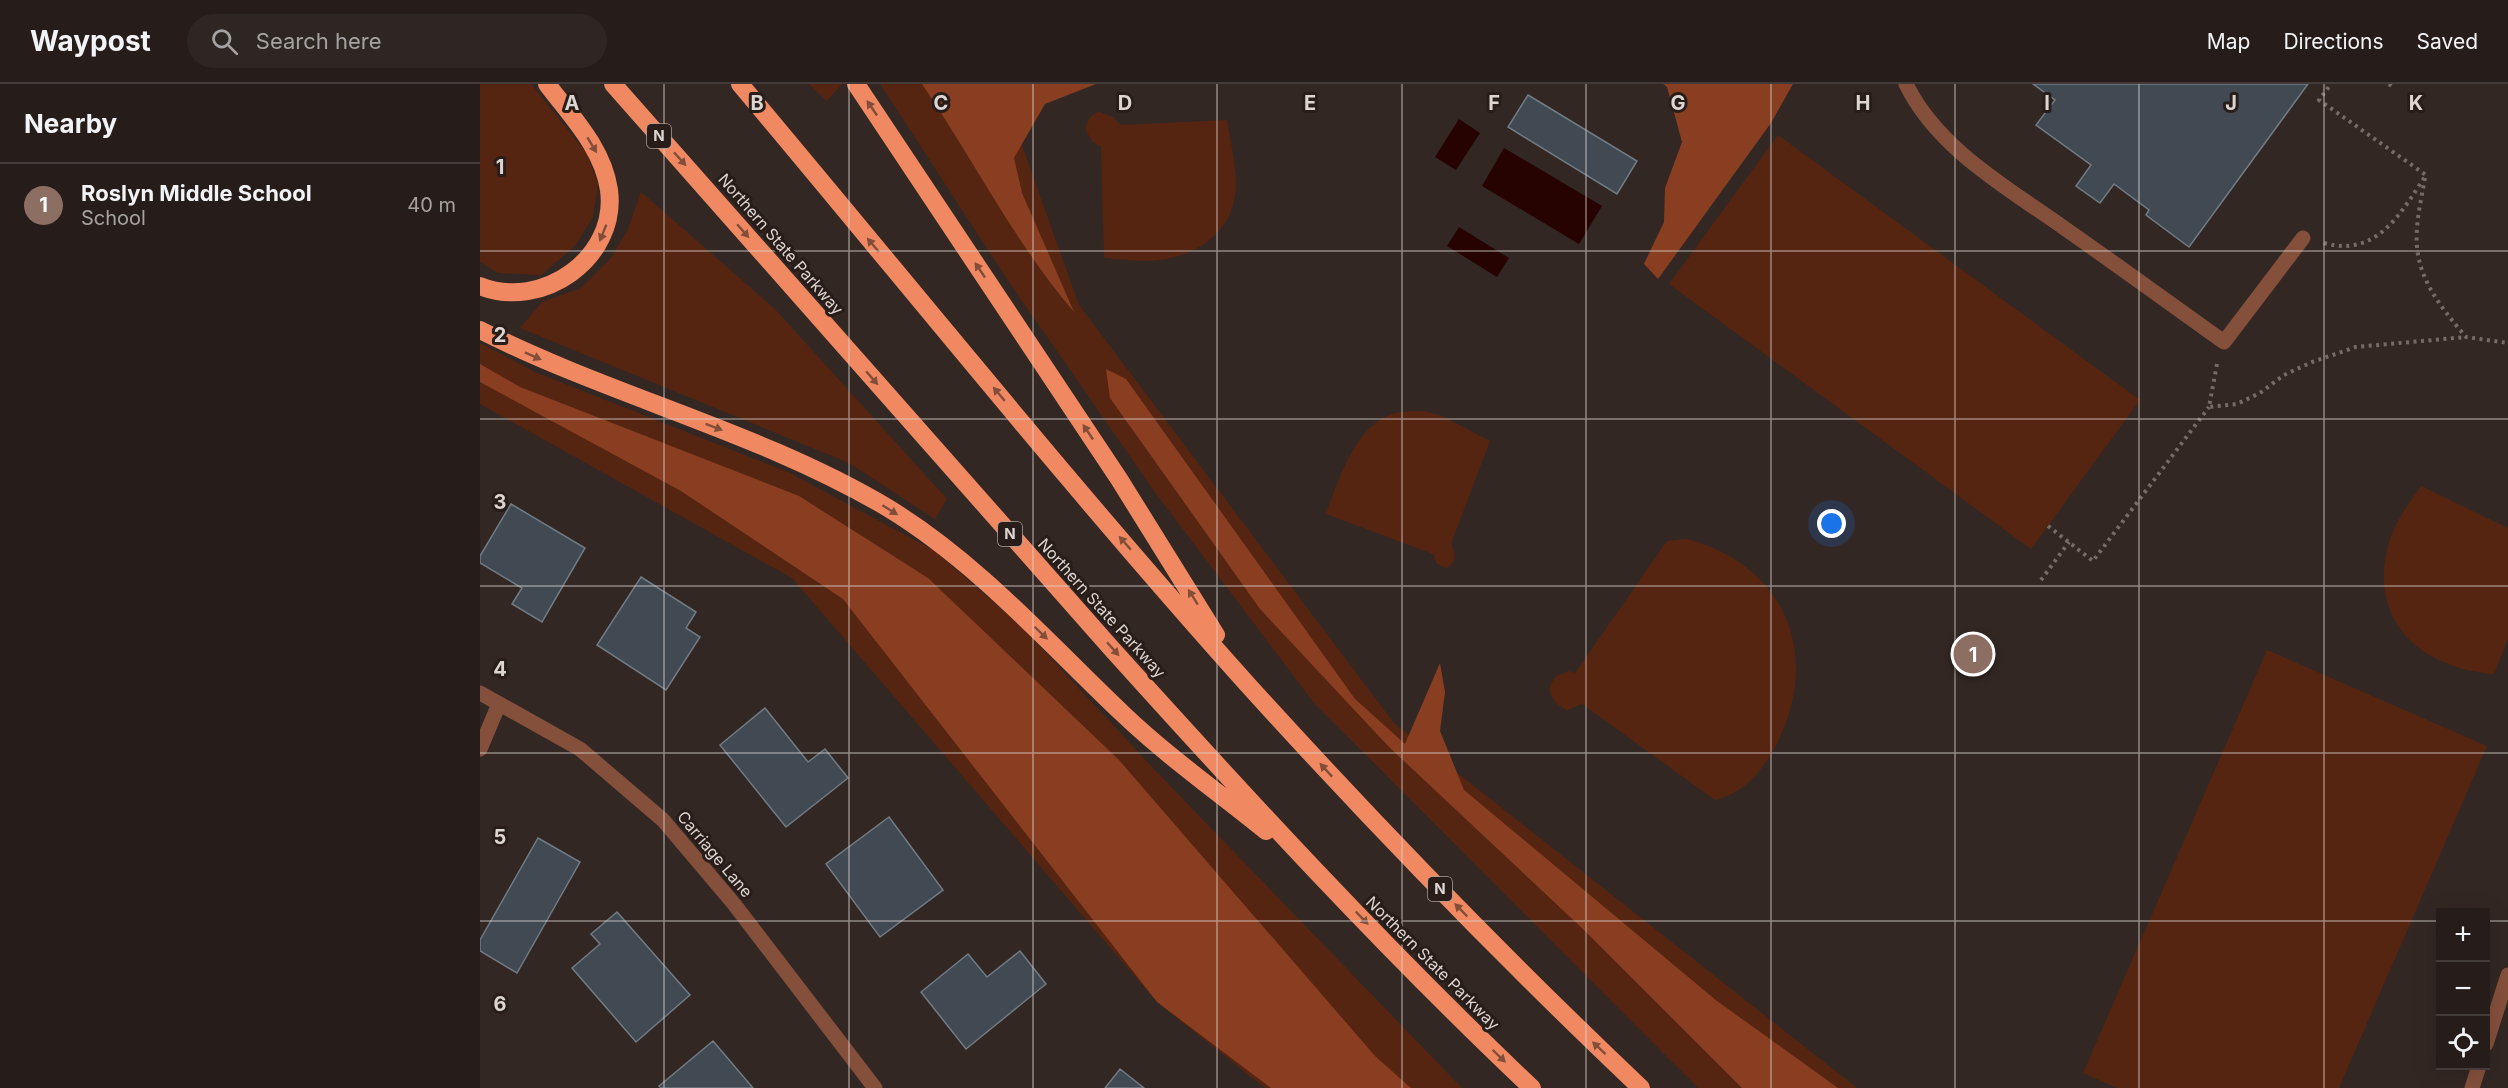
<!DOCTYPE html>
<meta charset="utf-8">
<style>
:root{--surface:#261d1a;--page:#2e2623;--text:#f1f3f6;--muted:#a4a2a2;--line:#423b39;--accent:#7ebdf9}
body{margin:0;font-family:Inter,sans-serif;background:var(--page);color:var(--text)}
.controls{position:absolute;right:18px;bottom:18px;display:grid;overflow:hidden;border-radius:0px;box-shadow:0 6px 24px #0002}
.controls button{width:54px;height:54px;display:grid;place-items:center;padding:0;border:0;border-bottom:2px solid var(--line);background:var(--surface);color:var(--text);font:30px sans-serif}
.you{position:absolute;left:1352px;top:440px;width:21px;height:21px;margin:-15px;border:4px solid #fff;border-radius:50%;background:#1a73e8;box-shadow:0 0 0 9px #1a73e833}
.badge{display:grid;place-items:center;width:39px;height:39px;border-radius:50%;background:var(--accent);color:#fff;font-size:20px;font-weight:700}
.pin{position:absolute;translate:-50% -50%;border:3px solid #fff;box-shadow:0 2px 6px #0006}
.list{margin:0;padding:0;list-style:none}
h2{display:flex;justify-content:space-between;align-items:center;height:78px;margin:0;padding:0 24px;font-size:26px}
h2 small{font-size:20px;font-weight:400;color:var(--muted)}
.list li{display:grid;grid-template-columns:39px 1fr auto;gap:18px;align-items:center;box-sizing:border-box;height:84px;padding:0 24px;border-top:2px solid var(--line)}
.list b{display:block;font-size:22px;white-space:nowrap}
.list p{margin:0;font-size:20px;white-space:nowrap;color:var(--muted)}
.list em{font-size:20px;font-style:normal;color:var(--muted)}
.icon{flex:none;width:33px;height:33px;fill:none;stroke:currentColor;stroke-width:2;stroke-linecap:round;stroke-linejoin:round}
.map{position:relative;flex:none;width:2028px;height:1004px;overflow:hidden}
header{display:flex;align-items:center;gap:36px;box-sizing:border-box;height:84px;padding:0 30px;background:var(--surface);border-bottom:2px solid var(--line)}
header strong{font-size:28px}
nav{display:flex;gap:33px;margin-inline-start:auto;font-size:21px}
.search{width:420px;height:54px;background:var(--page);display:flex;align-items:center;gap:15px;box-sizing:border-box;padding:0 21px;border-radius:33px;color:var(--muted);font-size:22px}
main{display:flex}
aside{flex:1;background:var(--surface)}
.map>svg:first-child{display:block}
.green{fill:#562511}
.forest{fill:#893e21}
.water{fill:#260200}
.building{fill:#414952;stroke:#717b84;stroke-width:1.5}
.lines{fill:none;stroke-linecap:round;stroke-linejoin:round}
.path{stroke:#756c68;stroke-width:4;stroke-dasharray:3 4.5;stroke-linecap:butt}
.service{stroke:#84503c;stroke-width:15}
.minor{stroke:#84503c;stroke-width:15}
.tertiary{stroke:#84503c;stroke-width:15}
.motorway{stroke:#f08962;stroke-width:18}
.oneway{fill:#824e3a}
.grid{fill:none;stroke:#dcd5d2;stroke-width:1.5;stroke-opacity:0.55}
.labels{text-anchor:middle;stroke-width:6;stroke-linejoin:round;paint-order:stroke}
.shield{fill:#281d19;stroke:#a69e9a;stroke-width:1.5}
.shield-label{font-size:15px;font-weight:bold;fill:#dcd5d2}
.street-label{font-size:16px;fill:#dcd5d2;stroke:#281d19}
.grid-label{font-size:20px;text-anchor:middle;font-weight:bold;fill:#dcd5d2;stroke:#281d19;stroke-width:6;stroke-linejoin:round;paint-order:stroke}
</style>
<header>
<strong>Waypost</strong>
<div class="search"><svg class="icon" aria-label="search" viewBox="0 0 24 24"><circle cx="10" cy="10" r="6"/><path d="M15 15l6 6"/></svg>Search here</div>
<nav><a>Map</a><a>Directions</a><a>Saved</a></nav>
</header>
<main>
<aside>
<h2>Nearby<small></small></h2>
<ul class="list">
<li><span class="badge" style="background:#8d6e63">1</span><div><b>Roslyn Middle School</b><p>School</p></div><em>40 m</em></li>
</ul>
</aside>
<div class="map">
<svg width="2028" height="1004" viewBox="0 0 2028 1004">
<rect width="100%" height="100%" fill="#322723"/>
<path class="green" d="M0,0H51L107,70L118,100L113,133L95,162L61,191L18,189L0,178Z
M329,0H362L347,17Z
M400,0H520L599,221L914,639L1377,1004H1218L834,619L674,407L527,195Z
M619,28L633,33L641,41L747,36C750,56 756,79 756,100C755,149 716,174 670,177C655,177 639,175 624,174L621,63L613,58L606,47C606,39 610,30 619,28Z
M1298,51L1660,316L1551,465L1189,200Z
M161,108L295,225L467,415L455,435L369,379L40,244L62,218L101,204L131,174L148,145Z
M0,259L55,288L310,389L455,467L541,542L673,684L982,1004H785L677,918L312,494L0,320Z
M944,327L962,332L1010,357L971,460C976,469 977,478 967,484L957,480L953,470L846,430C857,399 874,346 907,332C919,327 931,327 944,327Z
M1941,402L2028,444V555L2014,590C1939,584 1887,536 1909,458C1915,437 1929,420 1941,402Z
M1207,455C1305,481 1342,570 1297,659C1284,685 1265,709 1235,716L1102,620L1087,626C1072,619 1063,605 1077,592L1089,587L1095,589L1187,457Z
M1787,566L2007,662L1859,1004H1637L1603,989Z"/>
<path class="forest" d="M442,0H616L565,20L534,74L542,109L594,228C535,159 493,75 442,0Z
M1183,0H1313L1291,39L1178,195L1164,180L1184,138L1185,104L1202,58L1187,3Z
M0,280L40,303L319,412L448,494L639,676L895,972L931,1004H791L677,918L363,515L201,407L0,298Z
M626,285L646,295L875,615L925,660L960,579L965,608L960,647L984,706L1237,917L1358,1004H1262L1104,846L909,663L780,525L630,314Z"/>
<path class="water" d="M979,35L1000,49L976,86L955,73Z
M1024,64L1122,122L1099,160L1002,102Z
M979,143L1029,174L1017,193L967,162Z"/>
<path class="building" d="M1553,0H1828L1709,163L1666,131L1669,126L1634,100L1620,119L1596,102L1611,81L1556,41L1575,16Z
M1048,11L1157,77L1137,110L1028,43Z
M31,420L105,464L62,538L32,520L42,504L0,479V472Z
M161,493L216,528L206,544L220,553L186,606L117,561Z
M285,624L328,678L345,665L368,694L306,743L240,661Z
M409,733L463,806L400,853L346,780Z
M58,754L100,778L37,889L0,867V856Z
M137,828L210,911L156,958L92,884L120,860L111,850Z
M540,867L566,900L486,965L441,908L488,870L507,893Z
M233,957L273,1004H181L179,1002Z
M640,985L664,1004H625Z"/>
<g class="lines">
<path class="path" d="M1909,0L1914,4
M1945,94C1942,111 1938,128 1937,145C1933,190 1959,221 1986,253L2028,259
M1844,159C1897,174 1921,129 1946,91L1839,16L1851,0
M1737,280L1729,323L1757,320L1780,309L1804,291L1832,278L1876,263L1986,253
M1568,442L1613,477L1729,323
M1561,496L1589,458"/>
<path class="service" d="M1426,0C1458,66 1530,105 1587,146C1640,183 1692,221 1744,258L1823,154"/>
<path class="minor" d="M0,609L100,665L183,736L254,820L395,1004
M0,665L19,620"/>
<path class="tertiary" d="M2006,960L2028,891
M1992,1004L1999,982"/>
<path class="motorway" d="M133,0C300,187 464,377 631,564C767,715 905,865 1052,1004
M260,0C429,201 593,406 768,601C894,740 1025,875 1161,1004
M376,0L639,395L736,551
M0,202C62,227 138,174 129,106C123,64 91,32 67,0
M0,246C133,313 280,348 408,424C498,479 567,558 643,630C687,672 738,708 786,747"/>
</g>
<defs><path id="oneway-solid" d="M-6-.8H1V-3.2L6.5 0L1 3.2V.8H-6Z" transform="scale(1.5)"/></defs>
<g class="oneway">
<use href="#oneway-solid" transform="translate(392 24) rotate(-124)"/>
<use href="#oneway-solid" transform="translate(112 61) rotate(59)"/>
<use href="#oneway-solid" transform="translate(200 75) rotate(48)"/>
<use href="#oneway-solid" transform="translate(263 147) rotate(49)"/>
<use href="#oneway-solid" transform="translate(123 149) rotate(112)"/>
<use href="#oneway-solid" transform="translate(393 161) rotate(-130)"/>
<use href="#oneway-solid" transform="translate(500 186) rotate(-124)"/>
<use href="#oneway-solid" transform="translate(53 272) rotate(24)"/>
<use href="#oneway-solid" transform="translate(392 294) rotate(49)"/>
<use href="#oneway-solid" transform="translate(519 310) rotate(-130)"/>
<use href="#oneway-solid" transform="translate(234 343) rotate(21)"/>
<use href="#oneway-solid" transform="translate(608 348) rotate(-124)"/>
<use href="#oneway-solid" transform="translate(410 426) rotate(32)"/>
<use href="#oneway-solid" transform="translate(645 459) rotate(-131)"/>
<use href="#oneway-solid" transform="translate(713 513) rotate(-122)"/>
<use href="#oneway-solid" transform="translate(561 549) rotate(44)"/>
<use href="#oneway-solid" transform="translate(633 565) rotate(48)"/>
<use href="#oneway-solid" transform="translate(846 686) rotate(-133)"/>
<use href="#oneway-solid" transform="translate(981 826) rotate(-134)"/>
<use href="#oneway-solid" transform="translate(882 834) rotate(46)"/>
<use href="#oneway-solid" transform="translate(1119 964) rotate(-137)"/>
<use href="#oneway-solid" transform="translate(1019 972) rotate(44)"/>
</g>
<path class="grid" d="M184,0V1004M369,0V1004M553,0V1004M737,0V1004M922,0V1004M1106,0V1004M1291,0V1004M1475,0V1004M1659,0V1004M1844,0V1004M0,167H2028M0,335H2028M0,502H2028M0,669H2028M0,837H1960M2006,837H2028"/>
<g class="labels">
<g class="shield">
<rect x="167" y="40" width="24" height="24" rx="4.5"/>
<rect x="518" y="438" width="24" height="24" rx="4.5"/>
<rect x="948" y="793" width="24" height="24" rx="4.5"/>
</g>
<g class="shield-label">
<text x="179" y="57">N</text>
<text x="530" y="455">N</text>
<text x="960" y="810">N</text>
</g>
<g class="street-label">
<text transform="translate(301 160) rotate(49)" y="6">Northern State Parkway</text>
<text transform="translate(622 524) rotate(48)" y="6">Northern State Parkway</text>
<text transform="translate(235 770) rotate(50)" y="6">Carriage Lane</text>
<text transform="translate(953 879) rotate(45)" y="6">Northern State Parkway</text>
</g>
</g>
<g class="grid-label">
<text x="92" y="26">A</text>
<text x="277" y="26">B</text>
<text x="461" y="26">C</text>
<text x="645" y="26">D</text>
<text x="830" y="26">E</text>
<text x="1014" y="26">F</text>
<text x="1198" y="26">G</text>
<text x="1383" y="26">H</text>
<text x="1567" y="26">I</text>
<text x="1751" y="26">J</text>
<text x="1936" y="26">K</text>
<text x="20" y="90">1</text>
<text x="20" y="258">2</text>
<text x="20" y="425">3</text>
<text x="20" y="592">4</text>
<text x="20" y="760">5</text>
<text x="20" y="927">6</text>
</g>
</svg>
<div class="controls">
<button>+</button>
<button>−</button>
<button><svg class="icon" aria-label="locate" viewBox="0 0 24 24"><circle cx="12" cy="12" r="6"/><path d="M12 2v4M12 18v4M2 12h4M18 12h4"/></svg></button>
</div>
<div class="you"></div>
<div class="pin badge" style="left:1493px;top:570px;background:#8d6e63">1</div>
</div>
</main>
